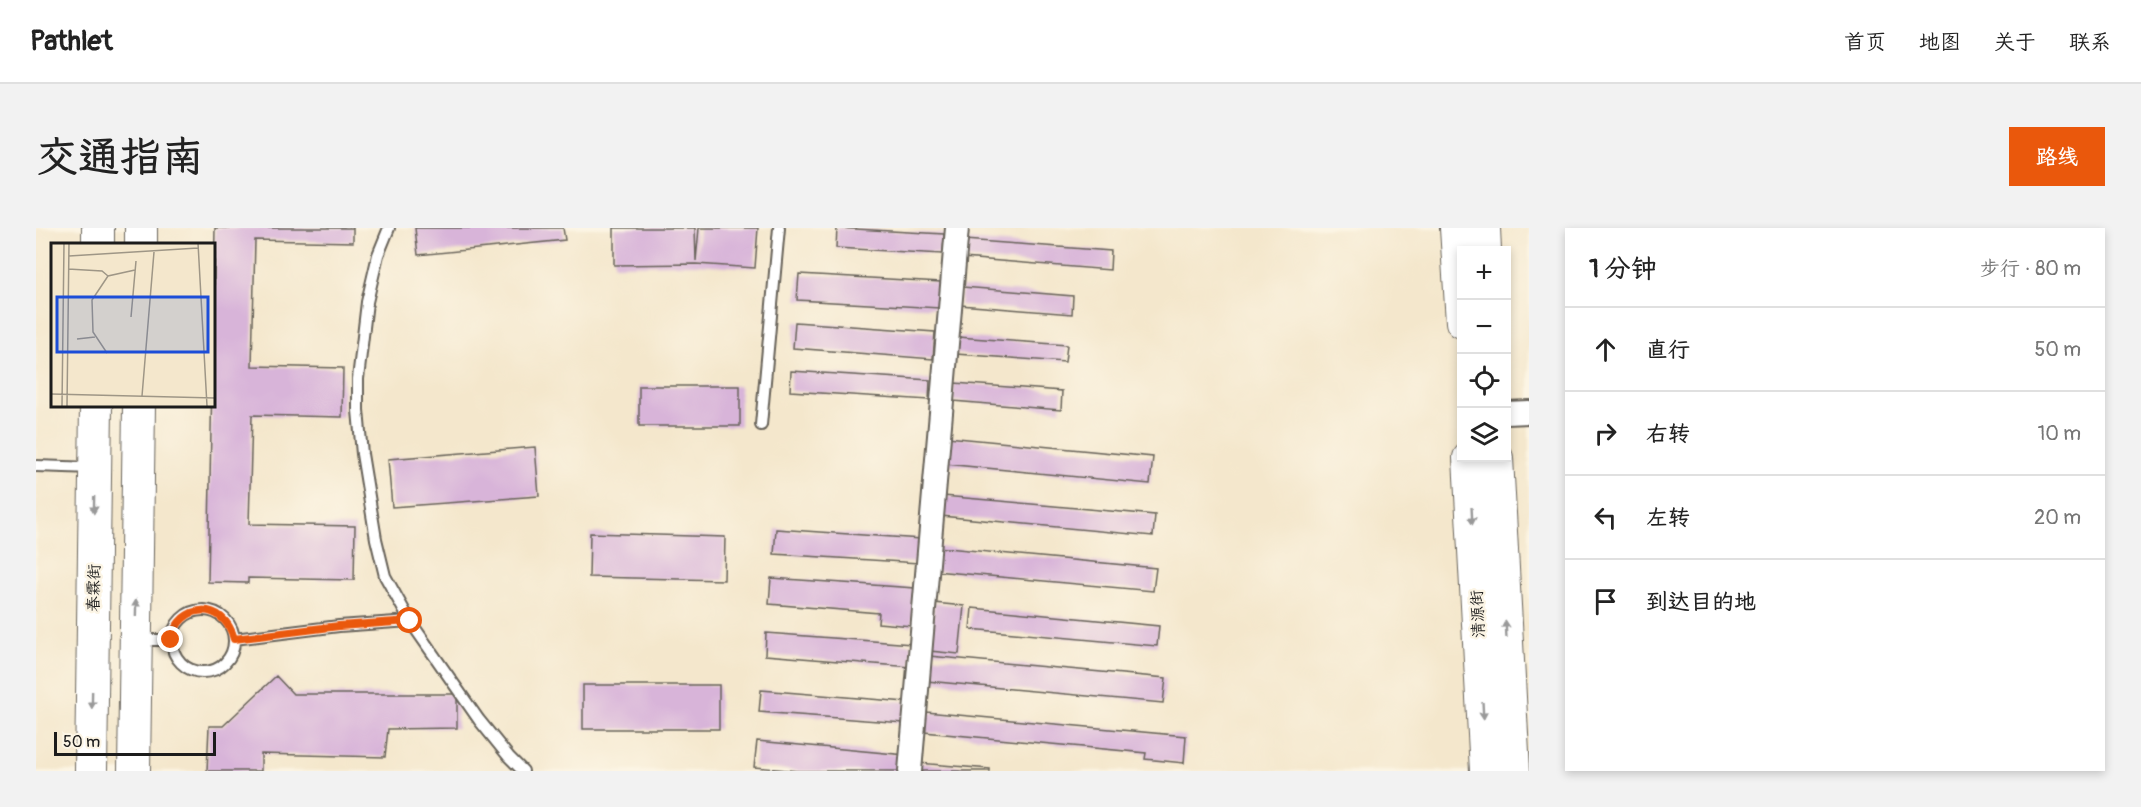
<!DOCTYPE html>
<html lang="zh">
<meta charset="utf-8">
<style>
:root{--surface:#fff;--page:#f2f2f2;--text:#222;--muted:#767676;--line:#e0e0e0;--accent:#ea580c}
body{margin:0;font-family:Pangolin,"LXGW WenKai TC",sans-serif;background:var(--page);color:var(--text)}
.controls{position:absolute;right:18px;top:18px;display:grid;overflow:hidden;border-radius:0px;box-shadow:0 3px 9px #0003}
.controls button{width:54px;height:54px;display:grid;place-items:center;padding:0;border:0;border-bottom:2px solid var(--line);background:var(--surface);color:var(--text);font:30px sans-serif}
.scale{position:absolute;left:18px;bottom:15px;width:162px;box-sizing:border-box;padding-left:6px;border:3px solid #1c1c1c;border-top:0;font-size:16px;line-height:21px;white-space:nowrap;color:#1c1c1c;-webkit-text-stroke:4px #fcf5e5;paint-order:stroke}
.stop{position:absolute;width:18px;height:18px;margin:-14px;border:4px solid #ea580c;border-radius:50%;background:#fff}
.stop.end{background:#ea580c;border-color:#fff;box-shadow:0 2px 6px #0008}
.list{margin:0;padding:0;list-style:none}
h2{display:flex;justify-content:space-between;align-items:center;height:78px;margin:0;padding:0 24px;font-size:26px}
h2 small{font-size:20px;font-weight:400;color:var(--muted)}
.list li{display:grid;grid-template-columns:39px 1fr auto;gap:18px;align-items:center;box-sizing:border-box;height:84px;padding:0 24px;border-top:2px solid var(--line)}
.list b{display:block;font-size:22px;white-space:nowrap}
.list em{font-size:20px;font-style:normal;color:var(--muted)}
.icon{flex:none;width:33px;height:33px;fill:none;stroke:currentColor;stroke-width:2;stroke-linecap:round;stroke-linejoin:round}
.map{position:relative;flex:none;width:1493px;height:543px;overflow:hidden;border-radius:0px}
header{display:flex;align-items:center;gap:36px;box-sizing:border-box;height:84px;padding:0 30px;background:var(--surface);border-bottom:2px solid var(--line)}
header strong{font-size:28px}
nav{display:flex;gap:33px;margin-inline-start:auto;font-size:21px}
.intro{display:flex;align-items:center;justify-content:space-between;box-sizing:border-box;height:144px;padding:0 36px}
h1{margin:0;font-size:42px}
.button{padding:15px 27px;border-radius:0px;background:var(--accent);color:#fff;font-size:21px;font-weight:700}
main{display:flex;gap:36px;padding:0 36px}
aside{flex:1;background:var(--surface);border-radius:0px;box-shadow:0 3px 9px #0003}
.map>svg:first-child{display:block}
.building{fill:#d8b4d9}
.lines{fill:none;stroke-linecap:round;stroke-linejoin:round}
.lane-casing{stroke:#68635a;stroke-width:14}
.street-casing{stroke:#68635a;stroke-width:26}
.secondary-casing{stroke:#68635a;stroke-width:34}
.lane{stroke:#fff;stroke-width:10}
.street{stroke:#fff;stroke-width:22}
.secondary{stroke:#fff;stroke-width:32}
.oneway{fill:#999}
.route{stroke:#ea580c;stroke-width:8}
.labels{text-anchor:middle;stroke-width:5;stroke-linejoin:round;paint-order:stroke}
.street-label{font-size:16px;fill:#1c1c1c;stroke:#fcf5e5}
.inset-road{fill:none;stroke:#9e9686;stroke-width:1.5}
.view{fill:#1d4ed8;fill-opacity:0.15;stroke:#1d4ed8;stroke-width:3}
.inset-edge{fill:none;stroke:#1c1c1c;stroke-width:3}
</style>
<header>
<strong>Pathlet</strong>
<nav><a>首页</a><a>地图</a><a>关于</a><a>联系</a></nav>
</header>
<div class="intro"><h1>交通指南</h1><a class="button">路线</a></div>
<main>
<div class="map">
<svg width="1493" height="543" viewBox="0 0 1493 543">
<rect width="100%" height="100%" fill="#fcf5e5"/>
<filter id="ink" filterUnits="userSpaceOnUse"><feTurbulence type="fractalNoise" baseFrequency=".0167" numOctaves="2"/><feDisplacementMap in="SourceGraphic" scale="12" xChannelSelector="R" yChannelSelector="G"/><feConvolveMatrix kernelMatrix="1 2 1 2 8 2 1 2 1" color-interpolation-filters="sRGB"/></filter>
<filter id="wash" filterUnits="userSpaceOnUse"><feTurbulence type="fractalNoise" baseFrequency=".008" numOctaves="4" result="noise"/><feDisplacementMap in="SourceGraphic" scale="24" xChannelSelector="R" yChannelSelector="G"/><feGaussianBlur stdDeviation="1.35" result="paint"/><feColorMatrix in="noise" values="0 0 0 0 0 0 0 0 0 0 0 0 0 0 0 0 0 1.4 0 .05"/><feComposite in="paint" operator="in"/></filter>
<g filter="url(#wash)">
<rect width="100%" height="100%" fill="#f4e7cc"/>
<g id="blocks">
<path class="building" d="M179,0H317V14L219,12L216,138L307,140L306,189L216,187L213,296L319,298L318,352L212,350V355L172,354Z
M379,0H527L529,12L382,27Z
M578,0H659L660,33L663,0H722L719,40L660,36L578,37Z
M801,0L908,6L907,26L800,20Z
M928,12L1075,23L1074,42L927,30Z
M763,46L905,54L904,80L761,72Z
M926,59L1037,68L1036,86L924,77Z
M759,94L899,104L897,131L757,120Z
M922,109L1031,117L1029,134L920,126Z
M755,143L894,152L893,172L754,163Z
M918,155L1026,163L1025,182L917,173Z
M603,158H704V198H603Z
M911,209L1117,229L1114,256L909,236Z
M499,219L503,268L356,279L352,231Z
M907,268L1119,287L1117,308L905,288Z
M740,301L885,311L883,335L738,326Z
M554,305L689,309L688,352L553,349Z
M901,319L1120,340L1117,363L899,343Z
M735,350L879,360L876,398L842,395L843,385L733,376Z
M898,375L928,378L923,426L894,423Z
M936,380L1123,398L1121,418L934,401Z
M730,405L876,416L875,439L729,427Z
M893,428L1130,450L1127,475L891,453Z
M240,448L257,466H421V500L352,501L349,529L225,526V543H171L173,498H187Z
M547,457H683V501H547Z
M725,462L870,474L868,495L723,484Z
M890,484L1150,508L1148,535L1109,531L1110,525L888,504Z
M721,513L870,527L868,543H762L718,539Z
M882,535L954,541V543H881Z"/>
</g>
</g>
<g filter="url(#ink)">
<use href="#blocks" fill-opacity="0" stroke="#68635a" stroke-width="1.5"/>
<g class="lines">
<defs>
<path id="lane" d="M353,0L342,27L331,74L322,151V182L326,226L340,311L349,348L374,393L443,492L473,529L487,543
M725,197L743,0
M0,238L57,240
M136 413a31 31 0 1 1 62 0a31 31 0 1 1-62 0Z
M198,411L303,398L374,393
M103,412H135"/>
<path id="street" d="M1470,185L1493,184
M874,543L921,0"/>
<path id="secondary" d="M1420,0L1426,94
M1448,0L1449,22
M62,16V0
M105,16V0
M1433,230L1450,543
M1461,230L1478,543
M55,543L60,177
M98,543L103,177"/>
</defs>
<use href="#lane" class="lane-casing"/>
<use href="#street" class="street-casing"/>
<use href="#secondary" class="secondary-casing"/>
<use href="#lane" class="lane"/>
<use href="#street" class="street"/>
<use href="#secondary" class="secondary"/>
</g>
<defs><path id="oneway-solid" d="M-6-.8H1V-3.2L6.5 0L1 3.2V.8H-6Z" transform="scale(1.5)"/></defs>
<g class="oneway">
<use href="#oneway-solid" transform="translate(58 277) rotate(91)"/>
<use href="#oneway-solid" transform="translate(1436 288) rotate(87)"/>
<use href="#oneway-solid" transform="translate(100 380) rotate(-89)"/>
<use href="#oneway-solid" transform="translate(1470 401) rotate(-93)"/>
<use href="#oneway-solid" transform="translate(56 472) rotate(91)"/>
<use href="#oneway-solid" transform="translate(1447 483) rotate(87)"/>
</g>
</g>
<g class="lines" filter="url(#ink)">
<path class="route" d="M135,412C144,374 188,372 198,411L303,398L374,393"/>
</g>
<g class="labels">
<g class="street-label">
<text transform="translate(57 360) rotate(-89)" y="6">春霖街</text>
<text transform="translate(1441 386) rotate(-93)" y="6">清源街</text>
</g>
</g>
<g transform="translate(15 15)">
<rect width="164" height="164" fill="#f4e7cc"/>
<path class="inset-road" d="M147,0L156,163M18,13L147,5M17,26L51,28L57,33M80,74L85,18M26,96L44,94M56,110L42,89L41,57L57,33L84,27M0,151L164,155M91,153L103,9M11,163L13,0M16,163L18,0"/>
<path class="view" d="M6,54H157V109H6Z"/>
<rect width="164" height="164" class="inset-edge"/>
</g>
</svg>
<div class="controls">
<button>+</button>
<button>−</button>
<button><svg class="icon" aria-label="locate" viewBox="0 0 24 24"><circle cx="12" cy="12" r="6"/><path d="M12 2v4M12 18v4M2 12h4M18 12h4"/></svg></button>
<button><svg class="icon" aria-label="layers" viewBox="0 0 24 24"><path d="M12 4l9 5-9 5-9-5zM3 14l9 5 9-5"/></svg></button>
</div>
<div class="scale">50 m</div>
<div class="stop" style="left:374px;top:393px"></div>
<div class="stop end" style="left:135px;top:412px"></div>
</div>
<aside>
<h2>1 分钟<small>步行 · 80 m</small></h2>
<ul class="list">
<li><svg class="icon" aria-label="ahead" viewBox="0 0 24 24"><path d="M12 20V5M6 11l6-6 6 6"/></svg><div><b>直行</b></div><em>50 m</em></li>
<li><svg class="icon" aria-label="right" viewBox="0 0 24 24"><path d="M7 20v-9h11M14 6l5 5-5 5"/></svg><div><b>右转</b></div><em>10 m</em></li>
<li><svg class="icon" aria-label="left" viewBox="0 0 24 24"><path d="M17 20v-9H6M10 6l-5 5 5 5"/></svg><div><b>左转</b></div><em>20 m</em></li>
<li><svg class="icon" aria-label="arrive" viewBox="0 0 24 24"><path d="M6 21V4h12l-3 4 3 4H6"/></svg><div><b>到达目的地</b></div></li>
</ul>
</aside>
</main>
